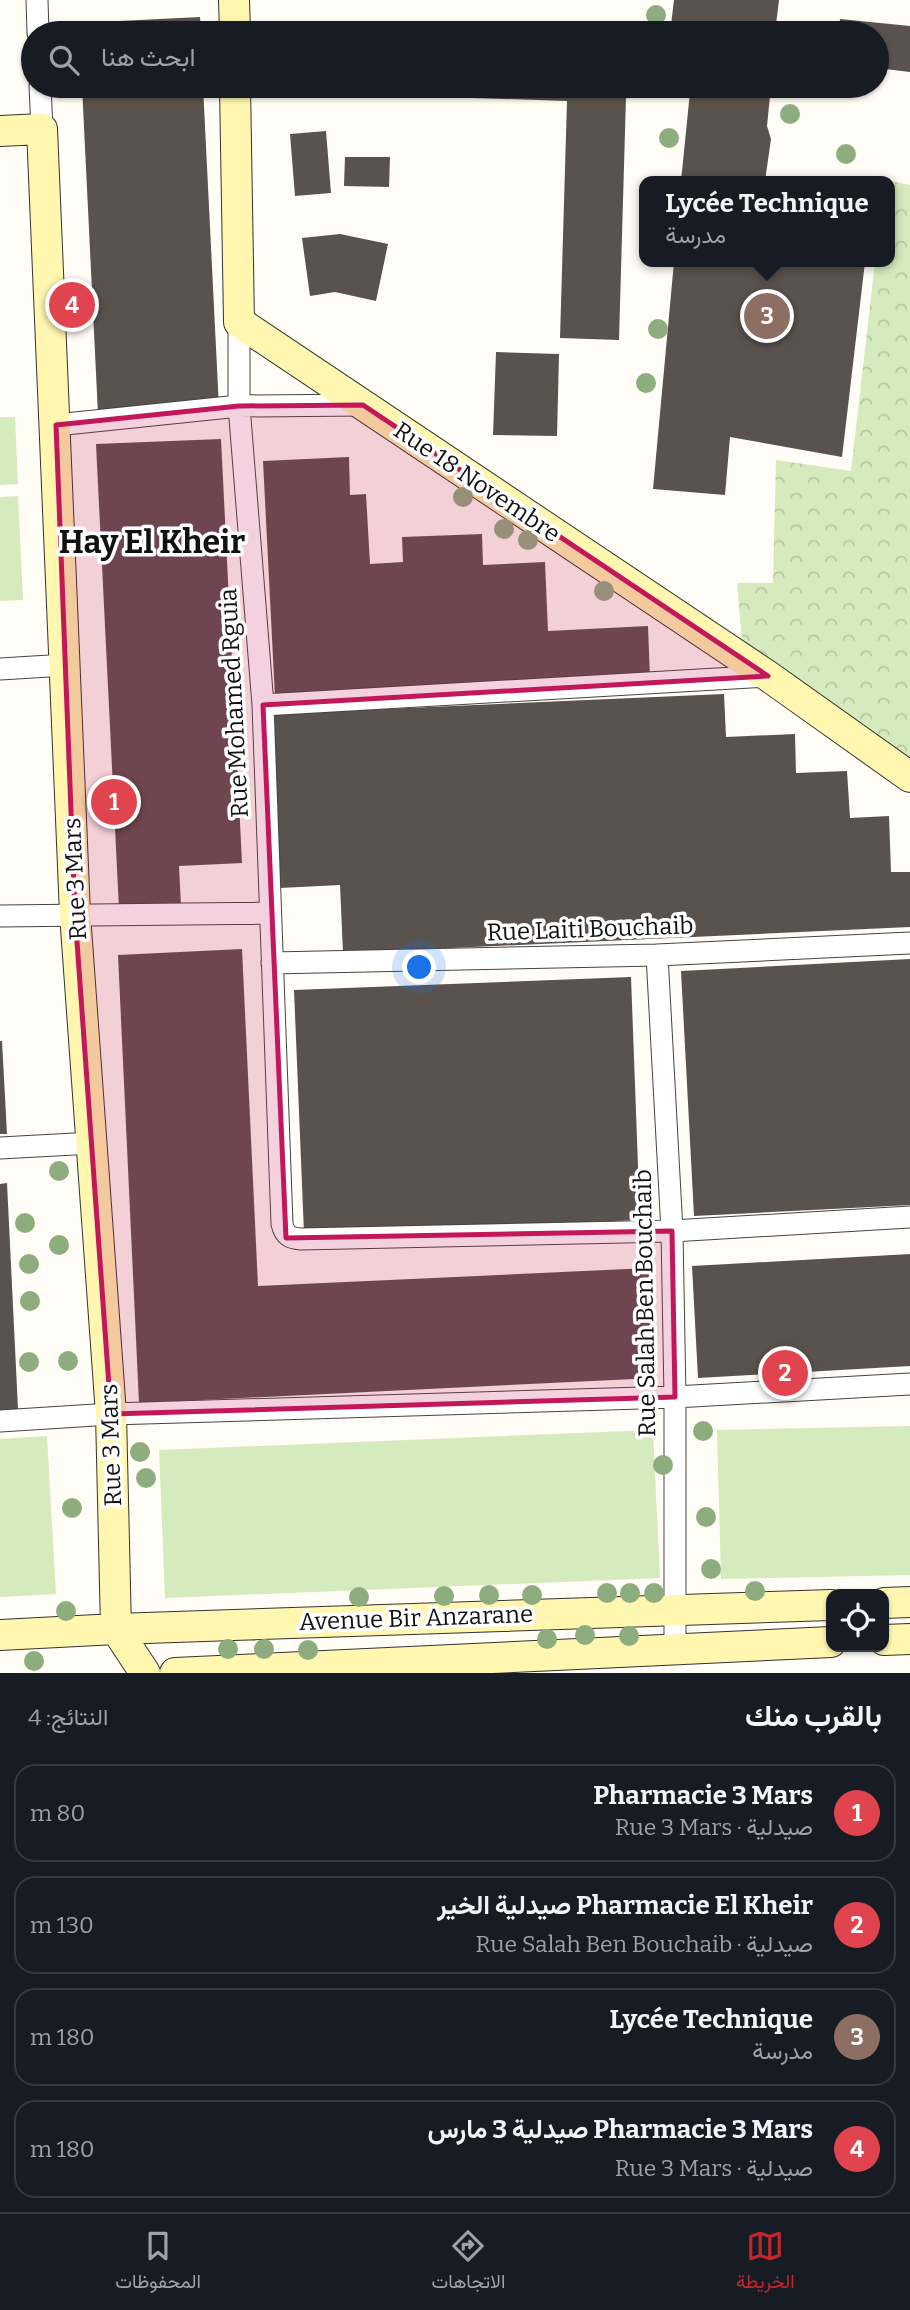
<!DOCTYPE html>
<html lang="ar">
<meta charset="utf-8">
<style>
:root{--surface:#171b24;--page:#242831;--text:#f1f3f6;--muted:#9ea1a6;--line:#363941;--accent:#c4262e}
body{margin:0;font-family:Bitter,Vazirmatn,serif;background:var(--page);color:var(--text);direction:rtl}
.controls{position:absolute;right:21px;bottom:21px;display:grid;overflow:hidden;border-radius:14px;box-shadow:0 2px 5px #0004}
.controls button{width:63px;height:63px;display:grid;place-items:center;padding:0;border:0;border-bottom:2px solid var(--line);background:var(--surface);color:var(--text);font:35px sans-serif}
.you{position:absolute;left:420px;top:968px;width:24px;height:24px;margin:-18px;border:5px solid #fff;border-radius:50%;background:#1a73e8;box-shadow:0 0 0 10px #1a73e833}
.badge{display:grid;place-items:center;width:46px;height:46px;border-radius:50%;background:var(--accent);color:#fff;font-size:23px;font-weight:700}
.pin{position:absolute;translate:-50% -50%;border:4px solid #fff;box-shadow:0 2px 7px #0006}
.popup{position:absolute;left:639px;top:176px;width:256px;height:91px;box-sizing:border-box;display:grid;place-content:center;border-radius:14px;background:var(--surface);filter:drop-shadow(0 2px 5px #0005);font-size:23px;white-space:nowrap;color:var(--muted)}
.popup b{font-size:26px;color:var(--text)}
.popup::after{content:'';position:absolute;left:50%;top:100%;margin-left:-14px;border:14px solid transparent;border-top-color:var(--surface)}
.list{margin:0;padding:0;list-style:none}
h2{display:flex;justify-content:space-between;align-items:center;height:91px;margin:0;padding:0 28px;font-size:30px}
h2 small{font-size:23px;font-weight:400;color:var(--muted)}
.list li{display:grid;grid-template-columns:46px 1fr auto;gap:21px;align-items:center;box-sizing:border-box;height:98px;margin:0 14px 14px;padding:0 14px;border:2px solid var(--line);border-radius:21px}
.list b{display:block;font-size:26px;white-space:nowrap}
.list p{margin:0;font-size:23px;white-space:nowrap;color:var(--muted)}
.list em{font-size:23px;font-style:normal;color:var(--muted)}
.icon{flex:none;width:38px;height:38px;fill:none;stroke:currentColor;stroke-width:2;stroke-linecap:round;stroke-linejoin:round}
.map{position:relative;flex:none;width:910px;height:1673px;overflow:hidden;direction:ltr}
.search{position:absolute;background:var(--surface);box-shadow:0 2px 5px #0004;left:21px;right:21px;top:21px;height:77px;display:flex;align-items:center;gap:18px;box-sizing:border-box;padding:0 24px;border-radius:38px;color:var(--muted);font-size:26px}
.sheet{height:539px;background:var(--surface)}
nav{display:flex;justify-content:space-around;align-items:center;box-sizing:border-box;height:98px;border-top:2px solid var(--line);background:var(--surface);font-size:19px;color:var(--muted)}
nav a{display:grid;justify-items:center;gap:4px}
nav .on{color:var(--accent)}
.map>svg:first-child{display:block}
.grass{fill:#d5ebbd}
.park{fill:url(#park-crowns)}
.building{fill:#5a524d}
.lines{fill:none;stroke-linecap:round;stroke-linejoin:round}
.street-casing{stroke:#444;stroke-width:23}
.secondary-casing{stroke:#333;stroke-width:32}
.street{stroke:#fff;stroke-width:21}
.secondary{stroke:#fff6b0;stroke-width:30}
.tree{fill:#8dad7f}
.marked{fill:#c2185b;fill-opacity:0.2;stroke:#c2185b;stroke-width:5;stroke-linejoin:round}
.labels{text-anchor:middle;stroke-width:7;stroke-linejoin:round;paint-order:stroke}
.street-label{font-size:24px;fill:#111;stroke:#fff}
.district-label{font-size:32px;font-weight:bold;fill:#111;stroke:#fff}
</style>
<div class="map">
<svg width="910" height="1673" viewBox="0 0 910 1673">
<defs>
<pattern id="park-crowns" width="20" height="18" patternUnits="userSpaceOnUse" patternTransform="scale(1.75)"><rect width="20" height="18" fill="#d5ebbd"/><path d="M2 6a3 3 0 1 1 6 0M12 15a3 3 0 1 1 6 0" fill="none" stroke="#b6c8a1"/></pattern>
</defs>
<rect width="100%" height="100%" fill="#fffdf5"/>
<path class="grass" d="M0,417H15L18,484L0,485Z
M18,496L23,600L0,601V497Z
M910,1426V1575L721,1579L717,1430Z
M653,1430L660,1578L165,1598L159,1450Z
M47,1436L56,1594L0,1597V1439Z"/>
<path class="park" d="M890,181L910,185V760L742,640L737,583H773L776,460L851,471L875,262H890Z"/>
<path class="building" d="M674,0H779L775,33H670Z
M200,17L201,33H79V23Z
M840,19L910,26V72L877,68V33H839Z
M82,86H203L219,408L98,414Z
M435,86H616L626,97L619,340L560,338L567,101L443,97Z
M666,86H771L767,126L771,139L765,181H681L690,92L665,89Z
M326,131L331,193L295,196L290,134Z
M345,157H390L389,187L344,186Z
M340,234L388,244L376,301L335,292L310,296L302,238Z
M674,262H865L842,457L730,437L725,495L653,489Z
M496,352L559,354L557,436L493,435Z
M221,439L242,863L179,866L181,906L119,909L96,444Z
M349,457L350,495L366,494L370,564L403,562L402,537L482,534L483,565L545,562L548,631L648,626L650,679L275,697L263,461Z
M724,694L726,737L795,734L796,773L847,771L850,818L889,816L891,872H910V927L343,953L340,885L280,888L273,714Z
M242,949L258,1286L649,1268L655,1378L139,1403L118,955Z
M910,959V1205L694,1216L681,971Z
M631,977L640,1220L304,1233L294,990Z
M0,1041H2L7,1134H0Z
M7,1183L18,1409L0,1410V1184Z
M910,1254V1366L698,1378L692,1266Z"/>
<g class="lines">
<defs>
<path id="street" d="M37,0L38,33
M40,86L42,129
M239,322V406L263,705L282,1224C285,1236 290,1238 301,1239L672,1231L910,1217
M56,425L239,406L363,405
M0,669L66,665
M263,705L768,676
M0,916L269,913
M657,955L672,1231L675,1397V1650
M272,963L657,955L910,943
M0,1148L93,1143
M0,1421L111,1414L675,1397L910,1384"/>
<path id="secondary" d="M234,0L235,33
M235,86L239,322L768,676L910,777
M0,131L42,129L75,914L111,1414L116,1629
M884,1603L910,1602
M116,1629L145,1673
M0,1635L116,1629L831,1605
M884,1640L910,1639
M175,1673L831,1642"/>
</defs>
<use href="#street" class="street-casing"/>
<use href="#secondary" class="secondary-casing"/>
<use href="#street" class="street"/>
<use href="#secondary" class="secondary"/>
</g>
<g class="tree">
<circle cx="656" cy="15" r="10"/>
<circle cx="790" cy="114" r="10"/>
<circle cx="669" cy="138" r="10"/>
<circle cx="846" cy="154" r="10"/>
<circle cx="658" cy="329" r="10"/>
<circle cx="646" cy="383" r="10"/>
<circle cx="463" cy="497" r="10"/>
<circle cx="504" cy="529" r="10"/>
<circle cx="528" cy="540" r="10"/>
<circle cx="604" cy="591" r="10"/>
<circle cx="59" cy="1171" r="10"/>
<circle cx="25" cy="1223" r="10"/>
<circle cx="59" cy="1245" r="10"/>
<circle cx="29" cy="1264" r="10"/>
<circle cx="30" cy="1301" r="10"/>
<circle cx="68" cy="1361" r="10"/>
<circle cx="29" cy="1362" r="10"/>
<circle cx="703" cy="1431" r="10"/>
<circle cx="140" cy="1452" r="10"/>
<circle cx="663" cy="1465" r="10"/>
<circle cx="146" cy="1478" r="10"/>
<circle cx="72" cy="1508" r="10"/>
<circle cx="706" cy="1517" r="10"/>
<circle cx="711" cy="1569" r="10"/>
<circle cx="755" cy="1591" r="10"/>
<circle cx="607" cy="1593" r="10"/>
<circle cx="630" cy="1593" r="10"/>
<circle cx="654" cy="1593" r="10"/>
<circle cx="489" cy="1595" r="10"/>
<circle cx="532" cy="1595" r="10"/>
<circle cx="444" cy="1596" r="10"/>
<circle cx="359" cy="1597" r="10"/>
<circle cx="66" cy="1611" r="10"/>
<circle cx="585" cy="1635" r="10"/>
<circle cx="629" cy="1636" r="10"/>
<circle cx="547" cy="1639" r="10"/>
<circle cx="228" cy="1649" r="10"/>
<circle cx="264" cy="1649" r="10"/>
<circle cx="308" cy="1650" r="10"/>
<circle cx="34" cy="1661" r="10"/>
</g>
<path class="marked" d="M363,405L768,676L263,705L286,1238L672,1231L675,1397L111,1414L75,914L56,425L239,406Z"/>
<g class="labels">
<g class="street-label">
<text transform="translate(477 482) rotate(34)" y="8">Rue 18 Novembre</text>
<text transform="translate(234 703) rotate(-93)" y="8">Rue Mohamed Rguia</text>
<text transform="translate(75 879) rotate(-93)" y="8">Rue 3 Mars</text>
<text transform="translate(590 929) rotate(-2)" y="8">Rue Laiti Bouchaib</text>
<text transform="translate(645 1303) rotate(-91)" y="8">Rue Salah Ben Bouchaib</text>
<text transform="translate(111 1445) rotate(-92)" y="8">Rue 3 Mars</text>
<text transform="translate(416 1618) rotate(-2)" y="8">Avenue Bir Anzarane</text>
</g>
<g class="district-label">
<text x="152" y="553">Hay El Kheir</text>
</g>
</g>
</svg>
<div class="controls">
<button><svg class="icon" aria-label="locate" viewBox="0 0 24 24"><circle cx="12" cy="12" r="6"/><path d="M12 2v4M12 18v4M2 12h4M18 12h4"/></svg></button>
</div>
<div class="you"></div>
<div class="pin badge" style="left:114px;top:802px;background:#e0444e">1</div>
<div class="pin badge" style="left:785px;top:1373px;background:#e0444e">2</div>
<div class="pin badge" style="left:767px;top:316px;background:#8d6e63">3</div>
<div class="popup"><b>Lycée Technique</b>مدرسة</div>
<div class="pin badge" style="left:72px;top:305px;background:#e0444e">4</div>
<div class="search"><svg class="icon" aria-label="search" viewBox="0 0 24 24"><circle cx="10" cy="10" r="6"/><path d="M15 15l6 6"/></svg>ابحث هنا</div>
</div>
<section class="sheet">
<h2>بالقرب منك<small>النتائج: 4</small></h2>
<ul class="list">
<li><span class="badge" style="background:#e0444e">1</span><div><b>Pharmacie 3 Mars</b><p>صيدلية · Rue 3 Mars</p></div><em>80 m</em></li>
<li><span class="badge" style="background:#e0444e">2</span><div><b>Pharmacie El Kheir صيدلية الخير</b><p>صيدلية · Rue Salah Ben Bouchaib</p></div><em>130 m</em></li>
<li><span class="badge" style="background:#8d6e63">3</span><div><b>Lycée Technique</b><p>مدرسة</p></div><em>180 m</em></li>
<li><span class="badge" style="background:#e0444e">4</span><div><b>Pharmacie 3 Mars صيدلية 3 مارس</b><p>صيدلية · Rue 3 Mars</p></div><em>180 m</em></li>
</ul>
</section>
<nav>
<a class="on"><svg class="icon" aria-label="map" viewBox="0 0 24 24"><path d="M3 6l6-2 6 2 6-2v14l-6 2-6-2-6 2zM9 4v14M15 6v14"/></svg>الخريطة</a>
<a><svg class="icon" aria-label="directions" viewBox="0 0 24 24"><path d="M12 3l9 9-9 9-9-9zM9 14v-3h6M13 9l2 2-2 2"/></svg>الاتجاهات</a>
<a><svg class="icon" aria-label="saved" viewBox="0 0 24 24"><path d="M7 4h10v16l-5-4-5 4z"/></svg>المحفوظات</a>
</nav>
